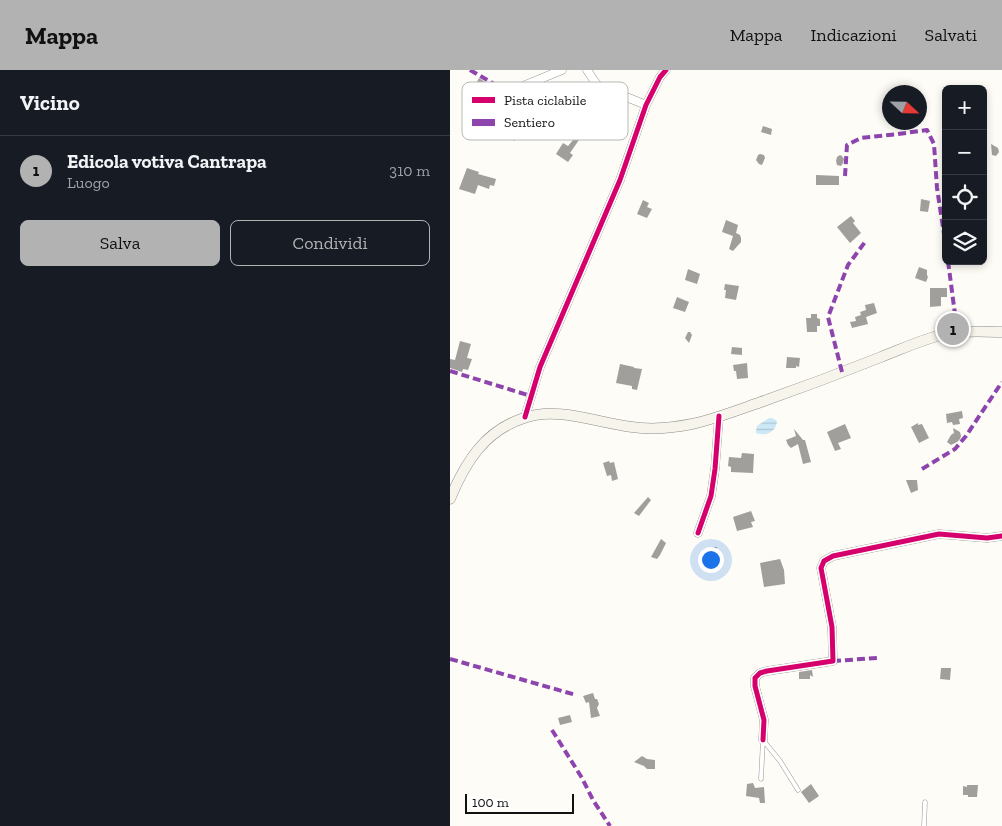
<!DOCTYPE html>
<html lang="it">
<meta charset="utf-8">
<style>
:root{--surface:#171b24;--page:#242831;--text:#f1f3f6;--muted:#9ea1a6;--line:#363941;--accent:#b2b2b3}
body{margin:0;font-family:"Zilla Slab",serif;background:var(--page);color:var(--text)}
.controls{position:absolute;right:15px;top:15px;display:grid;overflow:hidden;border-radius:8px;box-shadow:0 2px 8px #0003}
.controls button{width:45px;height:45px;display:grid;place-items:center;padding:0;border:0;border-bottom:1px solid var(--line);background:var(--surface);color:var(--text);font:25px sans-serif}
.compass{position:absolute;left:432px;top:15px;width:45px;height:45px;border-radius:50%;background:var(--surface);box-shadow:0 2px 8px #0003;rotate:112deg}
.scale{position:absolute;left:15px;bottom:12px;width:109px;box-sizing:border-box;padding-left:5px;border:2px solid #111;border-top:0;font-size:14px;line-height:18px;white-space:nowrap;color:#111;-webkit-text-stroke:4px #fff;paint-order:stroke}
.you{position:absolute;left:260px;top:489px;width:18px;height:18px;margin:-12px;border:4px solid #fff;border-radius:50%;background:#1a73e8;box-shadow:0 0 0 8px #1a73e833}
.badge{display:grid;place-items:center;width:32px;height:32px;border-radius:50%;background:var(--accent);color:#111;font-size:16px;font-weight:700}
.pin{position:absolute;translate:-50% -50%;border:2px solid #fff;box-shadow:0 1px 5px #0006}
.list{margin:0;padding:0;list-style:none}
h2{display:flex;justify-content:space-between;align-items:center;height:65px;margin:0;padding:0 20px;font-size:21px}
h2 small{font-size:16px;font-weight:400;color:var(--muted)}
.list li{display:grid;grid-template-columns:32px 1fr auto;gap:15px;align-items:center;box-sizing:border-box;height:70px;padding:0 20px;border-top:1px solid var(--line)}
.list b{display:block;font-size:19px;white-space:nowrap}
.list p{margin:0;font-size:16px;white-space:nowrap;color:var(--muted)}
.list em{font-size:16px;font-style:normal;color:var(--muted)}
.actions{display:flex;gap:10px;padding:15px 20px}
.actions a{flex:1;padding:11px 0;border:1px solid var(--accent);border-radius:8px;text-align:center;font-size:18px;color:var(--accent)}
.actions .main{background:var(--accent);color:#111}
.icon{flex:none;width:28px;height:28px;fill:none;stroke:currentColor;stroke-width:2;stroke-linecap:round;stroke-linejoin:round}
.map{position:relative;flex:none;width:552px;height:756px;overflow:hidden}
header{display:flex;align-items:center;gap:30px;box-sizing:border-box;height:70px;padding:0 25px;background:var(--accent);color:#111}
header strong{font-size:24px}
nav{display:flex;gap:28px;margin-inline-start:auto;font-size:18px}
main{display:flex}
aside{flex:1;background:var(--surface)}
.map>svg:first-child{display:block}
.water{fill:url(#water-rules)}
.building{fill:#a19f9c}
.lines{fill:none;stroke-linecap:round;stroke-linejoin:round}
.service-casing{stroke:#979795;stroke-width:5}
.minor-casing{stroke:#979795;stroke-width:9}
.secondary-casing{stroke:#8e8d8b;stroke-width:11}
.service{stroke:#fffffe;stroke-width:4}
.minor{stroke:#fffffe;stroke-width:8}
.secondary{stroke:#f6f4eb;stroke-width:10}
.quiet{stroke:#8e44ad;stroke-width:4;stroke-dasharray:8 4;stroke-linecap:butt}
.cycleway-casing{stroke:#fff;stroke-width:8}
.cycleway{stroke:#d6006c;stroke-width:5}
.key{fill:#fff;stroke:#b8b8b8;stroke-width:1}
.key-label{font-size:14px;fill:#111}
</style>
<header>
<strong>Mappa</strong>
<nav><a>Mappa</a><a>Indicazioni</a><a>Salvati</a></nav>
</header>
<main>
<aside>
<h2>Vicino<small></small></h2>
<ul class="list">
<li><span class="badge">1</span><div><b>Edicola votiva Cantrapa</b><p>Luogo</p></div><em>310 m</em></li>
</ul>
<div class="actions"><a class="main">Salva</a><a>Condividi</a></div>
</aside>
<div class="map">
<svg width="552" height="756" viewBox="0 0 552 756">
<defs>
<pattern id="water-rules" width="6" height="5" patternUnits="userSpaceOnUse" patternTransform="scale(1.25)"><rect width="6" height="5" fill="#cde8f7"/><path d="M0 2.5h6" fill="none" stroke="#afc6d3"/></pattern>
</defs>
<rect width="100%" height="100%" fill="#fdfcf7"/>
<path class="water" d="M319,348H322L327,351C326,362 316,367 306,363V361L307,356Z"/>
<path class="building" d="M29,8L38,14L39,16L37,23L30,18L27,23L22,21Z
M74,46L81,53L64,71L60,67L68,57L66,55Z
M313,56L322,59L321,65L311,62Z
M128,64L131,67L120,83L123,85L118,92L106,84L113,73L118,76Z
M541,74L548,78L549,82L546,86L542,85Z
M310,84L314,85L315,88L312,95L309,94L306,90L308,85Z
M390,85L392,86L394,89L393,93L391,96L387,95L386,91L387,87Z
M17,98L29,102L28,104L46,109L44,116L40,115L39,119L28,115L25,124L9,119Z
M366,105L389,106V115H366Z
M471,129L480,131L478,142L470,141Z
M193,130L199,133L197,137L202,139L197,148L187,144Z
M401,146L405,151L403,153L411,163L400,173L387,157Z
M276,150L288,155L286,163L290,165L291,168V172L283,181L279,179L283,166L272,162Z
M469,197L477,200V205L478,207L476,212L465,208Z
M238,199L250,204L247,214L235,210Z
M275,214L289,216L286,230L275,228L276,220H274Z
M480,218H497V227H491V236L480,237Z
M227,227L239,232L235,242L223,238Z
M424,233L427,243L416,247L418,254L402,258L400,252L406,251L405,247L411,245L410,242L416,240L415,235Z
M361,244H367V248L370,249V256H367V262H357L356,248H361Z
M238,262H240L242,265L239,273L235,268Z
M10,271L21,274L17,288L22,289L18,300L13,299L12,302L0,298V289L5,290Z
M282,277L292,278V285L281,284Z
M337,287L350,288L349,297L346,296V298H336Z
M297,293L298,308L287,309L286,301H284L283,295Z
M170,294L184,297V298L192,299L187,320L182,319V316L166,313Z
M512,341L513,348L509,349L510,354L503,355L502,352L497,353L496,344Z
M468,353V355L472,354L479,368L469,373L461,357Z
M395,354L401,368L388,373L391,379L385,381L377,362Z
M503,358L510,362L511,366L510,369L507,372L501,375L497,372L501,365L504,363Z
M344,359L353,370H355L361,392L353,394L348,374L341,378L338,375L336,370L346,366Z
M292,383L304,384L303,403L281,402V397L278,396L279,387L291,388Z
M159,391L160,393L164,392L168,409L162,411L161,405L157,406L153,393Z
M456,410H467L468,420L461,423Z
M198,427L201,430L189,446L184,443Z
M301,441L305,451L301,452L303,457L287,461L283,447Z
M211,469L216,473L210,485L207,489L201,487Z
M259,477H267V487L261,488V486H259Z
M330,489L334,500L335,514L314,517L310,493Z
M491,598H501L500,610L490,609Z
M362,600L363,607L360,605V609H349V602Z
M143,623L145,629H147L149,634L147,638L150,646L141,648L139,632L136,633L133,626Z
M120,645L122,652L110,655L108,648Z
M192,686L197,689L205,690V699H197L194,696L184,692Z
M303,713L305,718L314,717L315,733H310L309,728L296,726L297,714Z
M361,714L369,726L359,733L351,722Z
M517,715H528L527,727H518V725H513V716L517,717Z"/>
<g class="lines">
<defs>
<path id="service" d="M311,709L313,670L330,691L348,720
M474,756L475,732"/>
<path id="minor" d="M137,0L147,15L196,35
M58,22L112,0
M75,347L90,297L170,110L196,35L210,7L216,0
M248,463L261,426L265,399L269,346
M313,670L314,650L305,616V608L310,603L317,601L383,591L382,557L371,498L374,491L383,486L489,464L537,468L552,466"/>
<path id="secondary" d="M0,429C15,393 34,361 74,348C107,336 148,353 182,357C202,360 222,358 242,354C265,349 288,340 311,332C351,318 391,303 431,287C452,279 473,269 495,264C514,260 533,262 552,262"/>
</defs>
<use href="#service" class="service-casing"/>
<use href="#minor" class="minor-casing"/>
<use href="#secondary" class="secondary-casing"/>
<use href="#service" class="service"/>
<use href="#minor" class="minor"/>
<use href="#secondary" class="secondary"/>
<path class="quiet" d="M20,0L58,22
M395,106L397,75L411,68L448,64L477,60L484,74L487,118L496,177
M498,191L506,252L504,263
M0,301L81,326
M392,302L378,247L398,195L415,172
M472,399L505,379L516,366L552,312
M0,589L126,625
M383,591L427,588
M102,660L132,708L143,730L160,756"/>
<defs>
<path id="cycleway" d="M75,347L90,297L170,110L196,35L210,7L216,0
M248,463L261,426L265,399L269,346
M313,670L314,650L305,616V608L310,603L317,601L383,591L382,557L371,498L374,491L383,486L489,464L537,468L552,466"/>
</defs>
<use href="#cycleway" class="cycleway-casing"/>
<use href="#cycleway" class="cycleway"/>
</g>
<rect x="12" y="12" width="166" height="58" rx="8" class="key"/>
<rect x="22" y="27" width="23" height="6" fill="#d6006c"/>
<rect x="22" y="49" width="23" height="7" fill="#8e44ad"/>
<g class="key-label">
<text x="54" y="35">Pista ciclabile</text>
<text x="54" y="57">Sentiero</text>
</g>
</svg>
<div class="controls">
<button>+</button>
<button>−</button>
<button><svg class="icon" aria-label="locate" viewBox="0 0 24 24"><circle cx="12" cy="12" r="6"/><path d="M12 2v4M12 18v4M2 12h4M18 12h4"/></svg></button>
<button><svg class="icon" aria-label="layers" viewBox="0 0 24 24"><path d="M12 4l9 5-9 5-9-5zM3 14l9 5 9-5"/></svg></button>
</div>
<svg class="compass" viewBox="-18 -18 36 36"><path d="M0-13l5 13h-10z" fill="#e53935"/><path d="M0 13l5-13h-10z" fill="#9ea1a6"/></svg>
<div class="scale">100 m</div>
<div class="you"></div>
<div class="pin badge" style="left:503px;top:259px">1</div>
</div>
</main>
